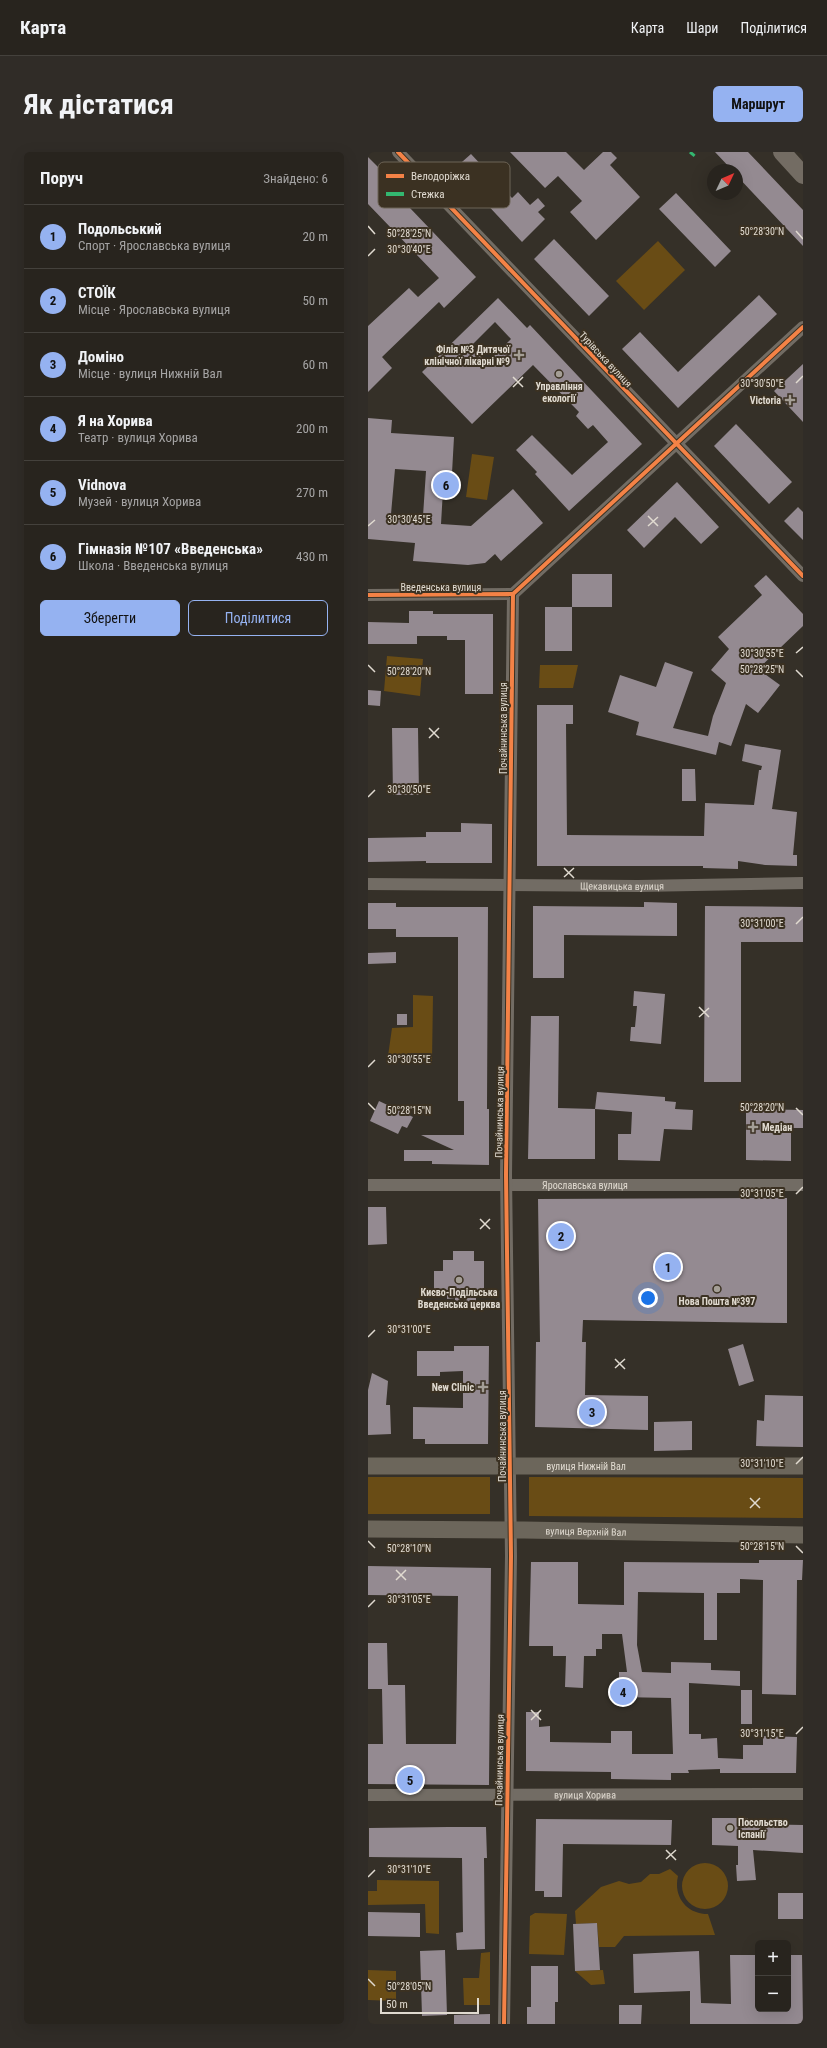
<!DOCTYPE html>
<html lang="uk">
<meta charset="utf-8">
<style>
:root{--surface:#28241e;--page:#302c27;--text:#f1f3f6;--muted:#a5a4a4;--line:#44413c;--accent:#95b2f1}
body{margin:0;font-family:"Roboto Condensed",sans-serif;background:var(--page);color:var(--text)}
.controls{position:absolute;right:12px;bottom:12px;display:grid;overflow:hidden;border-radius:6px;box-shadow:0 4px 16px #0002}
.controls button{width:36px;height:36px;display:grid;place-items:center;padding:0;border:0;border-bottom:1px solid var(--line);background:var(--surface);color:var(--text);font:20px sans-serif}
.compass{position:absolute;left:339px;top:12px;width:36px;height:36px;border-radius:50%;background:var(--surface);box-shadow:0 4px 16px #0002;rotate:46deg}
.scale{position:absolute;left:12px;bottom:10px;width:99px;box-sizing:border-box;padding-left:4px;border:2px solid #e0dad0;border-top:0;font-size:11px;line-height:14px;white-space:nowrap;color:#e0dad0;-webkit-text-stroke:3px #3b3122;paint-order:stroke}
.you{position:absolute;left:280px;top:1146px;width:14px;height:14px;margin:-10px;border:3px solid #fff;border-radius:50%;background:#1a73e8;box-shadow:0 0 0 6px #1a73e833}
.badge{display:grid;place-items:center;width:26px;height:26px;border-radius:50%;background:var(--accent);color:#111;font-size:13px;font-weight:700}
.pin{position:absolute;translate:-50% -50%;border:2px solid #fff;box-shadow:0 1px 4px #0006}
.list{margin:0;padding:0;list-style:none}
h2{display:flex;justify-content:space-between;align-items:center;height:52px;margin:0;padding:0 16px;font-size:17px}
h2 small{font-size:13px;font-weight:400;color:var(--muted)}
.list li{display:grid;grid-template-columns:26px 1fr auto;gap:12px;align-items:center;box-sizing:border-box;height:64px;padding:0 16px;border-top:1px solid var(--line)}
.list b{display:block;font-size:15px;white-space:nowrap}
.list p{margin:0;font-size:13px;white-space:nowrap;color:var(--muted)}
.list em{font-size:13px;font-style:normal;color:var(--muted)}
.actions{display:flex;gap:8px;padding:12px 16px}
.actions a{flex:1;padding:9px 0;border:1px solid var(--accent);border-radius:6px;text-align:center;font-size:14px;color:var(--accent)}
.actions .main{background:var(--accent);color:#111}
.map{position:relative;flex:none;width:435px;height:1872px;overflow:hidden;border-radius:6px}
header{display:flex;align-items:center;gap:24px;box-sizing:border-box;height:56px;padding:0 20px;background:var(--surface);border-bottom:1px solid var(--line)}
header strong{font-size:19px}
nav{display:flex;gap:22px;margin-inline-start:auto;font-size:14px}
.intro{display:flex;align-items:center;justify-content:space-between;box-sizing:border-box;height:96px;padding:0 24px}
h1{margin:0;font-size:28px}
.button{padding:10px 18px;border-radius:6px;background:var(--accent);color:#111;font-size:14px;font-weight:700}
main{display:flex;gap:24px;padding:0 24px}
aside{flex:1;background:var(--surface);border-radius:6px;box-shadow:0 4px 16px #0002}
.map>svg:first-child{display:block}
.green{fill:#694c15}
.building{fill:#948a91;fill-rule:evenodd}
.lines{fill:none;stroke-linecap:round;stroke-linejoin:round}
.street{stroke:#726c64;stroke-width:12}
.secondary{stroke:#6c665b;stroke-width:17}
.primary{stroke:#736c63;stroke-width:18}
.quiet{stroke:#33b770;stroke-width:3;stroke-dasharray:6 3;stroke-linecap:butt}
.cycleway-casing{stroke:#3b3122;stroke-width:6}
.cycleway{stroke:#f48246;stroke-width:4}
.ticks{fill:none;stroke:#e0dad0;stroke-width:1.5}
.poi-dot{fill:#a49e95;stroke:#3b3122;stroke-width:1.5}
.labels{text-anchor:middle;stroke-width:4;stroke-linejoin:round;paint-order:stroke}
.poi-label{font-size:10px;font-weight:bold;fill:#e0dad0;stroke:#3b3122;text-anchor:end}
.street-label{font-size:10px;fill:#e0dad0;stroke:#3b3122}
.key{fill:#3b3122;stroke:#6d6456;stroke-width:1}
.key-label{font-size:11px;fill:#e0dad0}
.ticks-label{font-size:10px;text-anchor:middle;fill:#e0dad0;stroke:#3b3122;stroke-width:4;stroke-linejoin:round;paint-order:stroke}
</style>
<header>
<strong>Карта</strong>
<nav><a>Карта</a><a>Шари</a><a>Поділитися</a></nav>
</header>
<div class="intro"><h1>Як дістатися</h1><a class="button">Маршрут</a></div>
<main>
<aside>
<h2>Поруч<small>Знайдено: 6</small></h2>
<ul class="list">
<li><span class="badge">1</span><div><b>Подольський</b><p>Спорт · Ярославська вулиця</p></div><em>20 m</em></li>
<li><span class="badge">2</span><div><b>СТОЇК</b><p>Місце · Ярославська вулиця</p></div><em>50 m</em></li>
<li><span class="badge">3</span><div><b>Доміно</b><p>Місце · вулиця Нижній Вал</p></div><em>60 m</em></li>
<li><span class="badge">4</span><div><b>Я на Хорива</b><p>Театр · вулиця Хорива</p></div><em>200 m</em></li>
<li><span class="badge">5</span><div><b>Vidnova</b><p>Музей · вулиця Хорива</p></div><em>270 m</em></li>
<li><span class="badge">6</span><div><b>Гімназія №107 «Введенська»</b><p>Школа · Введенська вулиця</p></div><em>430 m</em></li>
</ul>
<div class="actions"><a class="main">Зберегти</a><a>Поділитися</a></div>
</aside>
<div class="map">
<svg width="435" height="1872" viewBox="0 0 435 1872">
<rect width="100%" height="100%" fill="#353028"/>
<path class="green" d="M290,89L317,118L276,158L248,129Z
M104,302L126,305L119,348L98,345Z
M19,504L55,507L52,544L16,539Z
M172,513H210L205,536H171Z
M45,843L65,844L64,909L35,908V904H20L24,876L45,875Z
M0,1325H122V1362H0Z
M161,1325L435,1326V1366L161,1364Z
M314 1734a23 23 0 1 1 46 0a23 23 0 1 1-46 0Z
M302,1717L310,1724C305,1745 319,1762 340,1762L347,1783L256,1784L247,1795H231L229,1771L208,1772L207,1759L233,1735L251,1729L261,1732L273,1730L282,1722H291Z
M9,1728L71,1729V1782L58,1781L57,1752L0,1753V1739H9Z
M167,1761L199,1762L196,1803L161,1802L162,1764Z
M122,1800V1853H96L95,1826H111L113,1801Z
M0,1818L28,1819V1849L0,1848Z
M235,1818L237,1832L223,1833L207,1819Z"/>
<path class="building" d="M142,0H198L216,18L235,0H243L249,6L242,13L272,45L228,88L202,60L214,49L190,24L177,36Z
M347,0H380L435,58V94L369,24V18H364Z
M103,2L144,46L150,40L162,53L170,46L177,54L170,60L177,67L154,90L86,17Z
M0,5L24,29L20,33L108,125L76,156L71,150L14,205L24,216L0,240V174L41,136L50,145L71,126L0,52Z
M308,41L363,99L347,115L291,57Z
M186,87L241,144L221,164L166,107Z
M391,143L409,162L310,256L254,197L272,180L310,220Z
M130,146L159,176L162,173L274,292L201,359L167,322L169,320L148,298L164,283L204,323L240,290L225,273L220,277L208,264L211,260L165,213L104,272L54,220ZM127,170L143,187L119,211L103,194Z
M435,212V270L406,239Z
M0,266L24,268L23,281L86,285L84,321H76L73,372L103,374L145,337L175,371L133,409L127,402L117,411L100,413L45,409L47,391L0,387ZM27,317L58,319L55,364L23,362Z
M368,272L424,330L401,352L346,294Z
M309,330L351,375L333,392L307,365L276,396L259,378Z
M430,355L435,360V388L416,369Z
M204,422H244V455H204Z
M398,423L435,462V474L390,517L412,533L390,561L378,552L363,594L351,590L348,603L268,583L271,570L240,560L252,523L288,535L297,510L325,520L305,576L340,584L345,564L358,531L343,518L361,497L350,485L394,443L386,434Z
M177,455H204V499H177Z
M41,459H65V462H125V542H97V488H79V484H49V492H0V470L41,471Z
M0,538L13,539L12,554L0,553Z
M169,553H205V572H198L199,683L336,684L337,651L386,653L391,618H393L394,614L374,609L377,592L413,598L404,657L429,660L425,703H429V714L397,713L370,709V717L335,716V714H169Z
M24,576H50L51,643H25Z
M314,617H327L328,649H314Z
M93,671L124,672V711H58V709L0,710V686L58,685V680H93Z
M276,750L309,751V784L196,783V826H165V754L276,755Z
M0,751H28V755H120L119,957H121V1013L64,1012V1009H36V998H86L53,983H96V949H90V785H28V777H0Z
M337,754L435,755V790H373V930H336Z
M28,800V811L0,812V801Z
M266,839L297,842L293,892L262,889L263,875H267L269,854H265Z
M29,862H39V873H29Z
M163,864H191L190,956L227,957V1007H160Z
M229,940L297,945V949L308,950L307,957L325,958L324,978L296,977L292,1009L250,1008V982H263L264,960L227,957Z
M11,949L45,965L39,976L34,974L30,982L2,969Z
M378,957L435,958V976H423V1009L378,1008Z
M419,1046V1171L215,1168L214,1190H218L217,1243L280,1244V1278L167,1275L168,1190H172L170,1047Z
M0,1055H18L19,1092L0,1093Z
M85,1099H106V1109H116V1145H108V1153H87V1146L79,1147V1138H66V1119H75V1108H85Z
M375,1192L386,1229L371,1234L360,1197Z
M86,1194H121L120,1292H57V1287H45V1255L95,1256V1219L72,1220V1224H49V1199H86Z
M4,1221L20,1229L18,1253H22L23,1282L0,1283V1238Z
M397,1243L435,1244V1295L388,1294L389,1268L396,1269Z
M324,1269V1298L286,1299V1270Z
M391,1408H435L434,1428H429L428,1543L394,1542L395,1428L372,1427V1441H349V1488H336V1441L270,1440L269,1493L274,1520L303,1521V1510L343,1511V1518L372,1519V1534L321,1531V1582H333V1587L349,1586L350,1606L375,1607V1593H395V1584L429,1585L428,1621H352V1617L320,1618L321,1621H303V1628L243,1627V1620L158,1619V1560H171V1575L182,1574V1590L243,1591V1579H264V1602H305L303,1546L251,1545V1520H259L254,1482H234V1497H228V1504H216L215,1536L197,1535L198,1504H185V1494H161L163,1410H210V1452L256,1453V1410L391,1411Z
M0,1414L123,1416L121,1633L0,1632V1592H15L14,1537H0V1491H19L20,1533H37L38,1592H88L90,1444L0,1443Z
M373,1538H384V1572H373Z
M344,1666H380V1672L435,1673V1701L385,1698L388,1728L369,1729L368,1713H370V1694L344,1693Z
M168,1667L304,1668L303,1693L195,1692L194,1745H176V1739H167Z
M80,1675H118L119,1706H116L117,1797L89,1798L88,1781L95,1780L94,1706L1,1705V1676Z
M410,1741H435V1767H410Z
M0,1760L52,1761V1785L0,1784Z
M229,1771L232,1818L207,1819L205,1772Z
M77,1798L79,1863L54,1864L52,1799Z
M331,1799L333,1851L363,1852L362,1803H390V1857H420V1803H434L435,1872H322V1839L266,1841L265,1802Z
M163,1814H190V1850H187V1872H159V1855H163Z
M251,1853H274L273,1872H251Z
M122,1862V1872H86V1863Z"/>
<g class="lines">
<g class="street">
<path d="M30,0L435,424"/>
<path d="M0,443L145,442"/>
<path id="s1" d="M0,732L270,734L435,731"/>
<path id="s2" d="M0,1033H435"/>
<path id="s3" d="M0,1643L435,1642"/>
<path d="M136,1872L143,1404L138,1023L145,442L435,175"/>
</g>
<g class="secondary">
<path id="s4" d="M0,1314H435"/>
<path id="s5" d="M0,1377L156,1378L435,1383"/>
</g>
<path class="primary" d="M414,0L435,23"/>
<path class="quiet" d="M322,0L328,5"/>
<defs>
<path id="cycleway" d="M30,0L435,424
M0,443L145,442
M136,1872L143,1404L138,1023L145,442L435,175"/>
</defs>
<use href="#cycleway" class="cycleway-casing"/>
<use href="#cycleway" class="cycleway"/>
</g>
<path class="ticks" d="M0,74L7,82M428,79L435,87M0,104L7,97M145,225L155,235M428,231L435,224M145,235L155,225M280,364L290,374M0,374L7,368M280,374L290,365M428,501L435,495M0,513L7,520M428,518L435,525M61,576L71,586M61,586L71,576M0,645L7,638M196,716L206,726M196,725L206,716M428,772L435,765M331,855L341,865M331,865L341,856M0,915L7,908M0,951L7,958M428,956L435,963M428,1042L435,1035M112,1067L122,1077M112,1077L122,1067M0,1185L7,1178M247,1207L257,1217M247,1216L257,1207M428,1312L435,1305M382,1346L392,1356M382,1356L392,1346M0,1389L7,1396M428,1394L435,1401M28,1418L38,1428M28,1428L38,1418M0,1455L7,1448M163,1558L173,1568M163,1568L173,1558M428,1582L435,1575M298,1698L308,1708M298,1707L308,1698M0,1725L7,1718M0,1827L7,1834"/>
<g class="poi-dot">
<path d="M149 197h4v4h4v4h-4v4h-4v-4h-4v-4h4z"/>
<circle cx="191" cy="222" r="4"/>
<path d="M420 242h4v4h4v4h-4v4h-4v-4h-4v-4h4z"/>
<path d="M383 969h4v4h4v4h-4v4h-4v-4h-4v-4h4z"/>
<circle cx="91" cy="1128" r="4"/>
<circle cx="349" cy="1137" r="4"/>
<path d="M113 1229h4v4h4v4h-4v4h-4v-4h-4v-4h4z"/>
<circle cx="362" cy="1676" r="4"/>
</g>
<g class="labels">
<g class="poi-label">
<text x="142" y="201">Філія №3 Дитячої<tspan x="142" dy="12">клінічної лікарні №9</tspan></text>
<text x="191" y="238" text-anchor="middle">Управління<tspan x="191" dy="12">екології</tspan></text>
<text x="413" y="252">Victoria</text>
<text x="394" y="979" text-anchor="start">Медіан</text>
<text x="91" y="1144" text-anchor="middle">Києво-Подільська<tspan x="91" dy="12">Введенська церква</tspan></text>
<text x="349" y="1153" text-anchor="middle">Нова Пошта №397</text>
<text x="106" y="1239">New Clinic</text>
<text x="370" y="1674" text-anchor="start">Посольство<tspan x="370" dy="12">Іспанії</tspan></text>
</g>
<g class="street-label">
<text transform="translate(238 207) rotate(47)" y="4">Турівська вулиця</text>
<text x="73" y="439">Введенська вулиця</text>
<text transform="translate(135 576) rotate(-90)" y="4">Почайнинська вулиця</text>
<text dy="4" stroke="none"><textPath href="#s1" startOffset="254">Щекавицька вулиця</textPath></text>
<text transform="translate(131 960) rotate(-89)" y="4">Почайнинська вулиця</text>
<text dy="4" stroke="none"><textPath href="#s2" startOffset="217">Ярославська вулиця</textPath></text>
<text transform="translate(134 1284) rotate(-90)" y="4">Почайнинська вулиця</text>
<text dy="4" stroke="none"><textPath href="#s4" startOffset="218">вулиця Нижній Вал</textPath></text>
<text dy="4" stroke="none"><textPath href="#s5" startOffset="218">вулиця Верхній Вал</textPath></text>
<text transform="translate(131 1608) rotate(-89)" y="4">Почайнинська вулиця</text>
<text dy="4" stroke="none"><textPath href="#s3" startOffset="217">вулиця Хорива</textPath></text>
</g>
</g>
<rect x="10" y="10" width="132" height="46" rx="6" class="key"/>
<rect x="18" y="22" width="18" height="4" fill="#f48246"/>
<rect x="18" y="40" width="18" height="4" fill="#33b770"/>
<g class="key-label">
<text x="43" y="28">Велодоріжка</text>
<text x="43" y="46">Стежка</text>
</g>
<g class="ticks-label">
<text x="394" y="83">50°28'30"N</text>
<text x="41" y="85">50°28'25"N</text>
<text x="41" y="101">30°30'40"E</text>
<text x="394" y="235">30°30'50"E</text>
<text x="41" y="371">30°30'45"E</text>
<text x="394" y="505">30°30'55"E</text>
<text x="394" y="521">50°28'25"N</text>
<text x="41" y="523">50°28'20"N</text>
<text x="41" y="641">30°30'50"E</text>
<text x="394" y="775">30°31'00"E</text>
<text x="41" y="911">30°30'55"E</text>
<text x="394" y="959">50°28'20"N</text>
<text x="41" y="962">50°28'15"N</text>
<text x="394" y="1045">30°31'05"E</text>
<text x="41" y="1181">30°31'00"E</text>
<text x="394" y="1315">30°31'10"E</text>
<text x="394" y="1398">50°28'15"N</text>
<text x="41" y="1400">50°28'10"N</text>
<text x="41" y="1451">30°31'05"E</text>
<text x="394" y="1585">30°31'15"E</text>
<text x="41" y="1721">30°31'10"E</text>
<text x="41" y="1838">50°28'05"N</text>
</g>
</svg>
<div class="controls">
<button>+</button>
<button>−</button>
</div>
<svg class="compass" viewBox="-18 -18 36 36"><path d="M0-13l5 13h-10z" fill="#e53935"/><path d="M0 13l5-13h-10z" fill="#a5a4a4"/></svg>
<div class="scale">50 m</div>
<div class="you"></div>
<div class="pin badge" style="left:300px;top:1115px">1</div>
<div class="pin badge" style="left:193px;top:1084px">2</div>
<div class="pin badge" style="left:224px;top:1260px">3</div>
<div class="pin badge" style="left:255px;top:1540px">4</div>
<div class="pin badge" style="left:42px;top:1628px">5</div>
<div class="pin badge" style="left:78px;top:333px">6</div>
</div>
</main>
